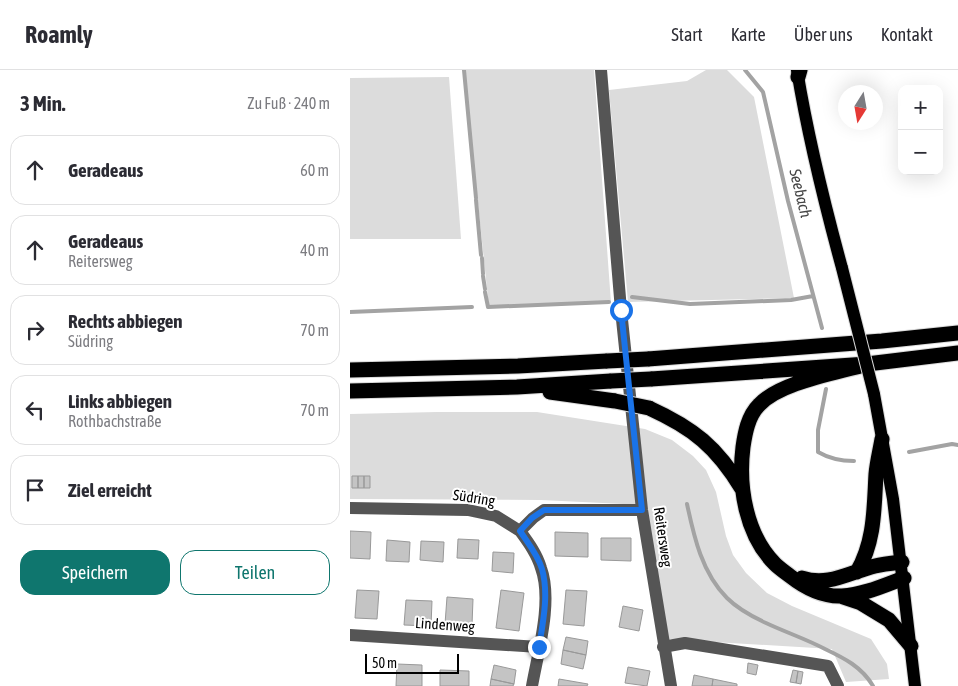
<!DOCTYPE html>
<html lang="de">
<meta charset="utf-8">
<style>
:root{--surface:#fff;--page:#f7f7f7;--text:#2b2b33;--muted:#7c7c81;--line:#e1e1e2;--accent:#0f766e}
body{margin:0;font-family:"Asap Condensed",sans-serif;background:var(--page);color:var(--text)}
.controls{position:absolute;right:15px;top:15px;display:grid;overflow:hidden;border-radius:10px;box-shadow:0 5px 20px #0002}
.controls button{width:45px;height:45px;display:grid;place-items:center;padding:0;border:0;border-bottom:1px solid var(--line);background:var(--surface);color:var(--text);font:25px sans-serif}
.compass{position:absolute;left:488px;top:15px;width:45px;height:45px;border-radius:50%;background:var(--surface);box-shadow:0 5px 20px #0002;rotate:191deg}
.scale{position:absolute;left:15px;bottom:12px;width:94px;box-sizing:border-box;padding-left:5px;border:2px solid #000;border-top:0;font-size:14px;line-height:18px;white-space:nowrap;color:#000;-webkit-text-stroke:4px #fff;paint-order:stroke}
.stop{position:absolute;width:15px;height:15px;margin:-11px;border:4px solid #1a73e8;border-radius:50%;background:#fff}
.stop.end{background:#1a73e8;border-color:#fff;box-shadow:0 1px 5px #0008}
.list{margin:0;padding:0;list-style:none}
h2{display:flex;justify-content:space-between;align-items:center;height:65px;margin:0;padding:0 20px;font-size:21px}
h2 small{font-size:16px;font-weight:400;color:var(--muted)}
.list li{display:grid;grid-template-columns:32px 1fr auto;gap:15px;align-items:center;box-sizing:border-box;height:70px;margin:0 10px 10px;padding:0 10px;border:1px solid var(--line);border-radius:15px}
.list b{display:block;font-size:19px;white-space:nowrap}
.list p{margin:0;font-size:16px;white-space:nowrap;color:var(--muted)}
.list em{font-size:16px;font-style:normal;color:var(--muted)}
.actions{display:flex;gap:10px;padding:15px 20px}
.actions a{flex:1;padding:11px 0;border:1px solid var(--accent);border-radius:15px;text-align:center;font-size:18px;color:var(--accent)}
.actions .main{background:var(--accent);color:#fff}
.icon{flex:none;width:28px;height:28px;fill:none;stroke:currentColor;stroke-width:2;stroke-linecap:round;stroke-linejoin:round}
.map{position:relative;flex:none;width:608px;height:616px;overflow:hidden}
header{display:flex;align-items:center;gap:30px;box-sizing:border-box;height:70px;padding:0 25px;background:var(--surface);border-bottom:1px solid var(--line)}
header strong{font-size:24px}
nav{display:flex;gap:28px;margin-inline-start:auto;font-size:18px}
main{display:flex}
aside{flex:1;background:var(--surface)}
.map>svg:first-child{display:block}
.green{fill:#dcdcdc}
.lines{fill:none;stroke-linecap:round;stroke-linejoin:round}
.stream{stroke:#a3a3a3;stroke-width:4}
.building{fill:#c4c4c4;stroke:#999}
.major-casing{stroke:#dbdbdb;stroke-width:14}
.highway-casing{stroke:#dbdbdb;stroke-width:17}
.minor{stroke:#555;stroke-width:12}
.major{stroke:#000;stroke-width:12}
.highway{stroke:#000;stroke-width:15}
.major-bridge-casing{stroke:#dbdbdb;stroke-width:14;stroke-linecap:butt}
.highway-bridge-casing{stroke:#dbdbdb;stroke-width:17;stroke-linecap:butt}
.major-bridge{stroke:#000;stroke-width:12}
.highway-bridge{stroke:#000;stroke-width:15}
.route{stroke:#1a73e8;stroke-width:6}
.labels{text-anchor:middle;stroke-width:4;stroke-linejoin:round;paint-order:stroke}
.street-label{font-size:15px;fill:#000;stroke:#fff}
.water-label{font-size:16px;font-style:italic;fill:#444;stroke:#fff}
</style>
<header>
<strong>Roamly</strong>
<nav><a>Start</a><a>Karte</a><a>Über uns</a><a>Kontakt</a></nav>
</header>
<main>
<aside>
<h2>3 Min.<small>Zu Fuß · 240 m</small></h2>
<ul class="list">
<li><svg class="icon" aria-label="ahead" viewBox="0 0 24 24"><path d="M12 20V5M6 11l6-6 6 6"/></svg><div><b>Geradeaus</b></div><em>60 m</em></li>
<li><svg class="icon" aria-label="ahead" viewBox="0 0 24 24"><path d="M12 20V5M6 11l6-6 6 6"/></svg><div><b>Geradeaus</b><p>Reitersweg</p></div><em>40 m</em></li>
<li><svg class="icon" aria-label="right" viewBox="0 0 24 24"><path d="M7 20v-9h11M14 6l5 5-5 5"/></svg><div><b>Rechts abbiegen</b><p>Südring</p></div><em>70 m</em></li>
<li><svg class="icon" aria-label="left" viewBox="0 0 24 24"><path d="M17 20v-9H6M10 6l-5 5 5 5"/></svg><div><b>Links abbiegen</b><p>Rothbachstraße</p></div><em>70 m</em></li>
<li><svg class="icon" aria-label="arrive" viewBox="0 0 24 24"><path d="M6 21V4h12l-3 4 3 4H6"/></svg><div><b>Ziel erreicht</b></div></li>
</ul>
<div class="actions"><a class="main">Speichern</a><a>Teilen</a></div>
</aside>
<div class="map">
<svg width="608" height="616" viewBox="0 0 608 616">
<rect width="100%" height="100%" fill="#fff"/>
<path class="green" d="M114,0H244L261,233L139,238Z
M356,0H377L404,27L444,228L278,232L259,20L337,11Z
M99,7L111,169H0V8Z
M87,342H187L295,359L322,370L343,386L356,400L366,422L376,466L383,485L396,503L417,523L442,536L521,569L537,594L539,609L496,612L482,579L313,569L294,435L191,430L0,429V344Z"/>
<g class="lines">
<path class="stream" d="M114,0L126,128
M395,0L413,22L438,131L472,258
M126,130L131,185
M132,188L133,204
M133,206L135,219
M135,222L138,237L259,232
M282,227L340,234L441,230L463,226
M0,242L122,237
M476,319L468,360V382C480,389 490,391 504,391
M559,382L602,374L608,375
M337,434C344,467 352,503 377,528C387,538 403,547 416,553C435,562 456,569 475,579C494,588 512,597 523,616"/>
</g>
<path class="building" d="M2,406H8V418H2Z
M8,406H14V418H8Z
M14,406H20V418H14Z
M0,461L21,462L20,489L0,488Z
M205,462L238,463V487L205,486Z
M251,468H281V491L251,490Z
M108,469L129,470L128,489L107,488Z
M37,470L60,472L59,492L36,491Z
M71,471L94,472L93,492L70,490Z
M143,482L164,483L163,503L142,501Z
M7,520L29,521L27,549L5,548Z
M151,520L174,523L169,561L146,558Z
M216,520L237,521L234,556L213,554Z
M97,527L123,529L122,555L95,554Z
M56,530L82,531L81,556L54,555Z
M273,536L293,540L289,561L269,557Z
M216,567L238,571L236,585L213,580Z
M213,580L236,585L233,599L211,594Z
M398,593L408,595L406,605L397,603Z
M47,594L72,595V616H46Z
M144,595L166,600L164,614L141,609Z
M278,597L300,601L297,616L275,613Z
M90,600L119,601V616H90Z
M443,600L448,601L446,613L440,612Z
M448,601L453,602L451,614L446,613Z
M344,605L363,609L362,616H342Z
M141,609L164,614L163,616H140Z
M209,609L238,614L237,616H208Z
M363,609L387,614V616H362Z"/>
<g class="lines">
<defs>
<path id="major" d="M447,0C458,67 474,132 492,198
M524,324L543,429L565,616"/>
<path id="highway" d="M448,7L450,0
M298,289L532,271L608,263
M517,294C487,303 430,312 409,335C398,346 395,363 393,377C388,417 396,465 425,494C430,499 435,502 440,506C454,517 473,527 492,526C513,525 535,515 554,508
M0,300L168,296L257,291
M301,309L517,294L608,283
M0,321L167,317L261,311
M200,322L265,331
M299,338C343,358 367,377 392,419
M507,502C525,471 524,438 526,404C527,392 530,381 532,369
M452,508C478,517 500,502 525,496C533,494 543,493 552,492
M493,527L511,533L539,550L561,576"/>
</defs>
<use href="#major" class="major-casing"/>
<use href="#highway" class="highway-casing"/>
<path class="minor" d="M251,0L271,240L292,440L321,616
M0,438L118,440L146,446L170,461L183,448L194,440H292
M170,461C178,472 187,484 191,498C203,531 188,582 182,616
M0,565L189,577
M313,577L335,573L478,596L488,616"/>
<use href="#major" class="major"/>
<use href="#highway" class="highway"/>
<defs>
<path id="major-bridge" d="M492,198L524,324"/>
<path id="highway-bridge" d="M257,291L298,289
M261,311L301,309
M265,331L299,338"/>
</defs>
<use href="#major-bridge" class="major-bridge-casing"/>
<use href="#highway-bridge" class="highway-bridge-casing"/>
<use href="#major-bridge" class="major-bridge"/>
<use href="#highway-bridge" class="highway-bridge"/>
</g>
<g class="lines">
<path class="route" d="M189,577C193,552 199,524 192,499C188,485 178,473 170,461L182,448L194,440H292L271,240"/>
</g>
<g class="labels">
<g class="street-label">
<text transform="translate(124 428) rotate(9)" y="5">Südring</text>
<text transform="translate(313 467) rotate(82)" y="5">Reitersweg</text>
<text transform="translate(95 555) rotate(4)" y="5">Lindenweg</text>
</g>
<g class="water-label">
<text transform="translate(451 123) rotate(76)" y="6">Seebach</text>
</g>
</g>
</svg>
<div class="controls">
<button>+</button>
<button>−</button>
</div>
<svg class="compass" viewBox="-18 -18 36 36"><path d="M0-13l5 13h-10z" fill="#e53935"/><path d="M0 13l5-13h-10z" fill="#7c7c81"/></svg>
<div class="scale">50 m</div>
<div class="stop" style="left:271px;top:240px"></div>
<div class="stop end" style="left:189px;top:577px"></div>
</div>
</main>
